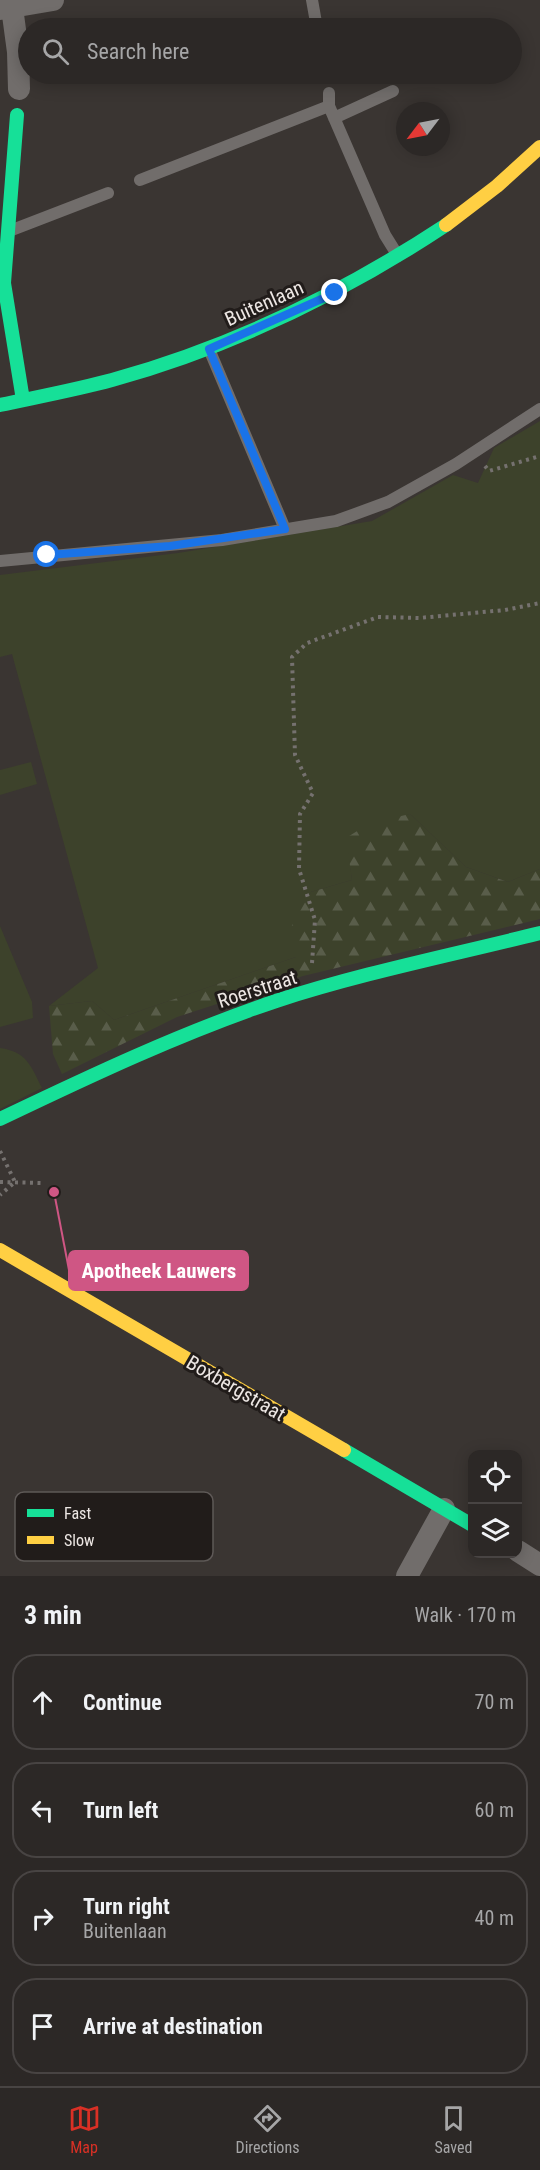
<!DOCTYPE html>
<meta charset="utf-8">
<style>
:root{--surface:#2c2826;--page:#383432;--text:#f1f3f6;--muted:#a6a6a7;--line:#484443;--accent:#d93025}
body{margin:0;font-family:"Roboto Condensed",sans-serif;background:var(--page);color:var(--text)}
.controls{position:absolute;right:18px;bottom:18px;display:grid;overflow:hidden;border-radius:12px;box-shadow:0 3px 15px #0003}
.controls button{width:54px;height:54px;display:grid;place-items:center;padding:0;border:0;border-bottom:2px solid var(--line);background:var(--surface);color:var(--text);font:30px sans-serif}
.compass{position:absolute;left:396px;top:102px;width:54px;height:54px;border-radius:50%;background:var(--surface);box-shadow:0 3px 15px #0003;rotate:238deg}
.stop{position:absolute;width:18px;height:18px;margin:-14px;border:4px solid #1a73e8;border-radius:50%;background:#fff}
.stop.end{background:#1a73e8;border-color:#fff;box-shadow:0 2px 6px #0008}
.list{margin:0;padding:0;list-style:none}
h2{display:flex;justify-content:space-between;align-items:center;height:78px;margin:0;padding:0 24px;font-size:26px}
h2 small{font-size:20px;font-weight:400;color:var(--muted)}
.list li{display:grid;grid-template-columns:39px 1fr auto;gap:18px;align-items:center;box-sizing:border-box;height:96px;margin:0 12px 12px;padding:0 12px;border:2px solid var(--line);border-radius:24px}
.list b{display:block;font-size:22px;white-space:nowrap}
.list p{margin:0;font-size:20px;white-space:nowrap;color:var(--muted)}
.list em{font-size:20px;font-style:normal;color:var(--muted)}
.icon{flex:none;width:33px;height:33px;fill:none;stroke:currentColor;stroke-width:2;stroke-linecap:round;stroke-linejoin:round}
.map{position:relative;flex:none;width:540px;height:1576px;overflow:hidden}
.search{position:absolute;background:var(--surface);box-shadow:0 3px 15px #0003;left:18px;right:18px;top:18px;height:66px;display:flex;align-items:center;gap:15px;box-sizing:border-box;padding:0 21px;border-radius:33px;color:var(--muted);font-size:22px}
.sheet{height:510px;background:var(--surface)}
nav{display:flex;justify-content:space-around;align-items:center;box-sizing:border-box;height:84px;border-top:2px solid var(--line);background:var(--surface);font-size:16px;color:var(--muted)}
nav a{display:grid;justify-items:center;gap:3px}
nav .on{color:var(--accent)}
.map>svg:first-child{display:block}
.grass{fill:#3d422b}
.forest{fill:url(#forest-firs)}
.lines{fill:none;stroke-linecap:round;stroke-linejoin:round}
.path{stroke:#75716f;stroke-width:4;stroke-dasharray:3 4.5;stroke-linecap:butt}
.lane{stroke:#716d6b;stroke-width:12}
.street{stroke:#716d6b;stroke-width:22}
.fast{stroke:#16e098;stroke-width:14}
.slow{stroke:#ffcf43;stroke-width:14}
.route{stroke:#1a73e8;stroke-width:8}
.labels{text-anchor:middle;stroke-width:6;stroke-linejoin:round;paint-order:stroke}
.street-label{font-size:20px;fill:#ede7e4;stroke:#211c1a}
.key{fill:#211c1a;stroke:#5e5957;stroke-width:1.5}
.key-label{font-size:16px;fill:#ede7e4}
.leader{fill:none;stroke:#cf5684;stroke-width:2}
.callout-dot{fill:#cf5684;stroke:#211c1a;stroke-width:2}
.callout{fill:#cf5684;stroke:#cf5684;stroke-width:2}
.callout-label{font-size:21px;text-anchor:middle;font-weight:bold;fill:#fff}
</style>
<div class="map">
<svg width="540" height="1576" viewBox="0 0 540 1576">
<defs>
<pattern id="forest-firs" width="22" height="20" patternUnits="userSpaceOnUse" patternTransform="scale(1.5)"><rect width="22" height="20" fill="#3d422b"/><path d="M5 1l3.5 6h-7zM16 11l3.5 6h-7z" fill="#595d4a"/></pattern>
</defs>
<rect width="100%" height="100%" fill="#3a3532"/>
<path class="grass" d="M540,421V869L508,882L466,867L410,814L347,838L352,880L311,892L296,957L114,1020L92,1001L49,1006L98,968L12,654L0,657V575L178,553L372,521L453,475L478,483L494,448Z
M31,762L37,784L0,795V770Z
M0,926L32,1002L33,1018L0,1027Z
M0,1048C27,1052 31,1066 42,1088L0,1109Z"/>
<path class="forest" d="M410,814L466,867L508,882L540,869V919L303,976L177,1017L62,1074L53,1054L49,1006L92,1001L114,1020L296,957L290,929L311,892L352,880L346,838L370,823Z"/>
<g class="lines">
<path class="path" d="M485,466L489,471L540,456
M312,963L315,920L299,869L300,814L313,793L295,755L292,657L307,643L378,617L419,618L505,610L540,603
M0,1151L15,1182L0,1195
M0,1182L42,1183"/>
<path class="lane" d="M312,0L317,28
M329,93V106
M334,118L393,91
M140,180L329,106L385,235L398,256
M12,230L108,193
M209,349L285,529
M0,561L222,540L336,521L388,502L456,464L540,409"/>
<path class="street" d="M11,0L18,52L19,89
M0,9L53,0
M518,1551L540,1565
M407,1576L444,1509"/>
<path class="fast" d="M17,115L4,283L23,400
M0,405C37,397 75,390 112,380C231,347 343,293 446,225
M0,1119C90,1076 181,1033 276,1001C362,973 452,955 540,933
M344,1450L472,1525"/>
<path class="slow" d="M446,225L497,186L540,147
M0,1250L344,1450"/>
</g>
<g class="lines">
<path class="route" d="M47,555L170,546L285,529L209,349L335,293"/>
</g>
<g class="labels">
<g class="street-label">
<text transform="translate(264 303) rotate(-24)" y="7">Buitenlaan</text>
<text transform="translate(257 989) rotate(-18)" y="7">Roerstraat</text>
<text transform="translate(236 1388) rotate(30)" y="7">Boxbergstraat</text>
</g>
</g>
<rect x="15" y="1492" width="198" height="69" rx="9" class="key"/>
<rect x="27" y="1509" width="27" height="8" fill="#16e098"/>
<rect x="27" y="1536" width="27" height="8" fill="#ffcf43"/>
<g class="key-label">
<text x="64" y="1519">Fast</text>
<text x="64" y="1546">Slow</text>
</g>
<path class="leader" d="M54 1192L69 1270"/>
<circle class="callout-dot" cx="54" cy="1192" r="6"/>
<rect class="callout" x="69" y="1251" width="179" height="39" rx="6"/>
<g class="callout-label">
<text x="159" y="1278">Apotheek Lauwers</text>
</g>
</svg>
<div class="controls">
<button><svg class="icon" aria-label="locate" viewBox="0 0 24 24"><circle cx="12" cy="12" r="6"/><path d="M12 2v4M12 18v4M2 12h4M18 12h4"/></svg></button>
<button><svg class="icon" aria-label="layers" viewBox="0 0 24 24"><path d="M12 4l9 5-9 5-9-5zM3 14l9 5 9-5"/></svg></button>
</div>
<svg class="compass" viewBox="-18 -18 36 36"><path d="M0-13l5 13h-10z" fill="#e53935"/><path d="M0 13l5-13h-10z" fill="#a6a6a7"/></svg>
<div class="stop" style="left:47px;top:555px"></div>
<div class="stop end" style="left:335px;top:293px"></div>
<div class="search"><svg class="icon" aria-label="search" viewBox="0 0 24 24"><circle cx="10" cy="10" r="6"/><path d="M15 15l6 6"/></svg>Search here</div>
</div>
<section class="sheet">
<h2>3 min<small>Walk · 170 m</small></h2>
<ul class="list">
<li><svg class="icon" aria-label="ahead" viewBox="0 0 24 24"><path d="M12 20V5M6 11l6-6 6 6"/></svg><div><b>Continue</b></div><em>70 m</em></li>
<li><svg class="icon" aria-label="left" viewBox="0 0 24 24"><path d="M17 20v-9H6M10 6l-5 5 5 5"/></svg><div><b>Turn left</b></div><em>60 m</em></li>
<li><svg class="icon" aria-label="right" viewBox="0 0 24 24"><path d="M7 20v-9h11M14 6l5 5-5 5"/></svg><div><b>Turn right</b><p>Buitenlaan</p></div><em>40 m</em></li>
<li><svg class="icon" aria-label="arrive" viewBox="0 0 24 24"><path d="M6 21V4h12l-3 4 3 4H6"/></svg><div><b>Arrive at destination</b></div></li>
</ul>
</section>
<nav>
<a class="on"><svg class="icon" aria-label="map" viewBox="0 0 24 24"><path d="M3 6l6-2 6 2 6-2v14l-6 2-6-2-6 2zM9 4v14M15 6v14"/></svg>Map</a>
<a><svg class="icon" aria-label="directions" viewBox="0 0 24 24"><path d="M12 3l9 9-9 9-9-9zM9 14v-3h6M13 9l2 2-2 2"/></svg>Directions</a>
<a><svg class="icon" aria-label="saved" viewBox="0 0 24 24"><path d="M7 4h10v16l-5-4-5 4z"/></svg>Saved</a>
</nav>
